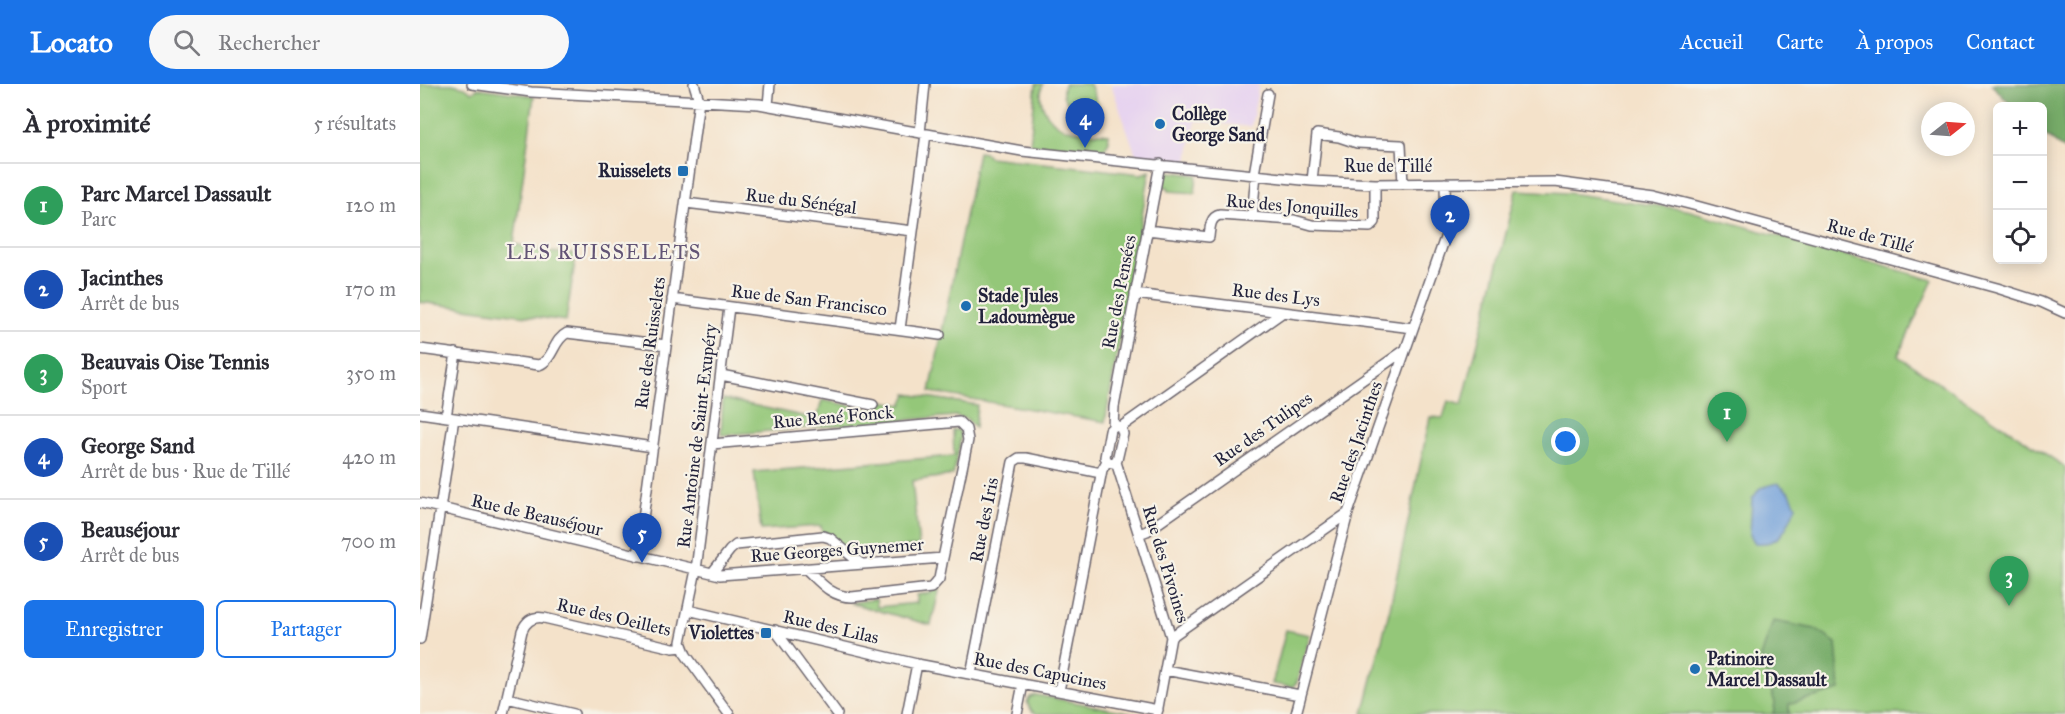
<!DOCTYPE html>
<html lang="fr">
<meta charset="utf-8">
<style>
:root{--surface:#fff;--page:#f7f7f7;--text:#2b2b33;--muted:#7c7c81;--line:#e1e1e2;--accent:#1a73e8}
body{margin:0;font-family:"IM FELL Great Primer",serif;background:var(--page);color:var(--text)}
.controls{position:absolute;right:18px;top:18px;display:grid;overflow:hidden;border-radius:9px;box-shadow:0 3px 15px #0003}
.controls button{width:54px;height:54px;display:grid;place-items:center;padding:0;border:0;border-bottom:2px solid var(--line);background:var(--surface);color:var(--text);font:30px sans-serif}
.compass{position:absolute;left:1501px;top:18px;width:54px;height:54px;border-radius:50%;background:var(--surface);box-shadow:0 3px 15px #0003;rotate:73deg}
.you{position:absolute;left:1146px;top:358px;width:21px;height:21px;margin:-15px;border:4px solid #fff;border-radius:50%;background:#1a73e8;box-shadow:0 0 0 9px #1a73e833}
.badge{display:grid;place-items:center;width:39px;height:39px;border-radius:50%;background:var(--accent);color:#fff;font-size:20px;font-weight:700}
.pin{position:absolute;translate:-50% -50px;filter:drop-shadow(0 2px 3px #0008)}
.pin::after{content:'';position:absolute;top:32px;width:21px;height:18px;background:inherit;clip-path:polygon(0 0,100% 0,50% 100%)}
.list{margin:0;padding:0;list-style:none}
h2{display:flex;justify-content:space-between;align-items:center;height:78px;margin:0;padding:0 24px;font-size:26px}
h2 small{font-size:20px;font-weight:400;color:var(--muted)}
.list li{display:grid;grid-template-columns:39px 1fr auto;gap:18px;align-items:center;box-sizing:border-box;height:84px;padding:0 24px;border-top:2px solid var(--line)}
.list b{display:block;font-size:22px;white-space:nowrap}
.list p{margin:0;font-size:20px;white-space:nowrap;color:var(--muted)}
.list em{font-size:20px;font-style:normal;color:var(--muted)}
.actions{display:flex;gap:12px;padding:18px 24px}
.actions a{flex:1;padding:14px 0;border:2px solid var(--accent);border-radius:9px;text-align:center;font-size:21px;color:var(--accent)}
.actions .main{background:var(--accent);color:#fff}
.icon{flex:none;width:33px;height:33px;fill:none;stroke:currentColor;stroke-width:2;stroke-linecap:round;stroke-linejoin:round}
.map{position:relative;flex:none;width:1645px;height:630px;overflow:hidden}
header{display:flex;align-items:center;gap:36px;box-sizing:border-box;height:84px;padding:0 30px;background:var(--accent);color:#fff}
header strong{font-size:28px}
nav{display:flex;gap:33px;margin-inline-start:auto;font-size:21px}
.search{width:420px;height:54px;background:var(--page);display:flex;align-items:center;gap:15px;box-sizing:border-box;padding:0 21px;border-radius:33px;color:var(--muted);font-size:22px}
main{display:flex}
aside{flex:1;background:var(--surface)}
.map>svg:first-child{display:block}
.built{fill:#e6d2f0}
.green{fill:#94c779;stroke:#5b745a;stroke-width:1.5}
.forest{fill:#77ac69;stroke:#4c6752;stroke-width:1.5}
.water{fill:#709fd9;stroke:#49608a;stroke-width:1.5}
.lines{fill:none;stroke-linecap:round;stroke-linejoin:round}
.minor-casing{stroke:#6c656d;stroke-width:12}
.minor{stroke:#fff;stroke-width:9}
.poi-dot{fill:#1f6fb2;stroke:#f7f3e8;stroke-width:2}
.labels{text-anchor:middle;stroke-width:4.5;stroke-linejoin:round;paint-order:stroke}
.poi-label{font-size:18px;font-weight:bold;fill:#22223b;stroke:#f7f3e8;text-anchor:start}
.street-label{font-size:18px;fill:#22223b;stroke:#f7f3e8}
.neighbourhood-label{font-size:20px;letter-spacing:1.5px;fill:#625475;stroke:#f7f3e8}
</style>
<header>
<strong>Locato</strong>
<div class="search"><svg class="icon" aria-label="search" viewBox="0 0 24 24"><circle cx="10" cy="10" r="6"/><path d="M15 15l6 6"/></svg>Rechercher</div>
<nav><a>Accueil</a><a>Carte</a><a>À propos</a><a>Contact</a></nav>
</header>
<main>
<aside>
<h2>À proximité<small>5 résultats</small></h2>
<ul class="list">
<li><span class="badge" style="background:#2e9e5b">1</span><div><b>Parc Marcel Dassault</b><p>Parc</p></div><em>120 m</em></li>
<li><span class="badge" style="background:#1a4fb4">2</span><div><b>Jacinthes</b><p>Arrêt de bus</p></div><em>170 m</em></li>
<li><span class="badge" style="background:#2e9e5b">3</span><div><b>Beauvais Oise Tennis</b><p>Sport</p></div><em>350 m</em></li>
<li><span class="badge" style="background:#1a4fb4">4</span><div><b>George Sand</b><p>Arrêt de bus · Rue de Tillé</p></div><em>420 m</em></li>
<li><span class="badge" style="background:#1a4fb4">5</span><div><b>Beauséjour</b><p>Arrêt de bus</p></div><em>700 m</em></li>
</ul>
<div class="actions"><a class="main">Enregistrer</a><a>Partager</a></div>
</aside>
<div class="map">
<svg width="1645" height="630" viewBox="0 0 1645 630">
<rect width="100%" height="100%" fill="#f7f3e8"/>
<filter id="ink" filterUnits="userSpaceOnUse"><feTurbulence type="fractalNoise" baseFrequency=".0167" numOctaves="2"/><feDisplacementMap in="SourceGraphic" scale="12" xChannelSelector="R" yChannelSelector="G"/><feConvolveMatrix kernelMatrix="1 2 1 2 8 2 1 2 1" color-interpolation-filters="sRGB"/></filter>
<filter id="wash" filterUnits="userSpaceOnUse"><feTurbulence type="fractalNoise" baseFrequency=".008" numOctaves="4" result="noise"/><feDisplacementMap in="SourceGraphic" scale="24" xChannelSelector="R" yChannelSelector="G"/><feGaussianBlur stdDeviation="1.35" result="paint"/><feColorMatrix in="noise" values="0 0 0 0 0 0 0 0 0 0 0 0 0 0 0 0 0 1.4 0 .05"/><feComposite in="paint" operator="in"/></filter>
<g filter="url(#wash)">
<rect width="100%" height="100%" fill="#f4e2ca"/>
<path class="built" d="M691,0H839L831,43L776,37L767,77L716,71Z"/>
<path class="green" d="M0,0H32L45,3L52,8L58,4L114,12L94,160L127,168L156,170L146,237L0,218Z
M616,0H623C616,17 627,37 644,44C657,48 674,48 688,50L689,57L684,66L610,60Z
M644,0H670L680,26C662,24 637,25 644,0Z
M558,68L565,69L569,73L721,90L730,87L685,338L510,308Z
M741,87L777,91L775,109L749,107L748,103L740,102Z
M1097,106L1148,109L1267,126L1513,196L1478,272L1645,383V630H943L970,524L1010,333L1023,334L1028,317L1042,321Z
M487,310L557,321L555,344L547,335L536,332L301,351L303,315L397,335L402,316L454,326L458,316L482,321Z
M533,346H539L541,352L533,391L492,397L499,462L431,467L402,449L401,442L341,446L334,388L534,372Z
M520,503L511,541L430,519L456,515L457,523L497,519V511L510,509Z
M866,546L890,551L877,598L872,603L852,600Z
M616,611L712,629L715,630H617L612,627L607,618L610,613Z"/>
<path class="forest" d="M1571,0H1645V66L1623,49L1622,22H1592Z
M1353,537L1395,545L1416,559L1420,606L1369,620V630H1353L1355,619L1341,573Z"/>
<path class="water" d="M1358,399L1370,409L1376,422C1367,443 1362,462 1335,459L1330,451L1332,415L1340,404Z"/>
</g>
<g filter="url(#ink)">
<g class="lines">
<defs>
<path id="minor" d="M52,0L111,8L339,20L602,67L892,97L955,100L1135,98L1233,111L1273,121L1577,204L1621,218L1645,229
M348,21L350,0
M500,49L505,0
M834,90L848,10
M892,97L897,50L919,53L937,59L981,61L983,100
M266,119L493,147
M832,133L836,90
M727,146L789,153C790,144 790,133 800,131L874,136L892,141L950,143L955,138V100
M715,210L993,244
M252,215L520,251
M309,223L276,486L261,558L266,571L309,630
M480,245L506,50
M0,265L119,281C134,275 133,256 147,249L246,261
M301,291L453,321
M0,329L233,363
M26,333L36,269
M695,341L701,343L703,350L697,376L692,379L688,378L685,373L690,346Z
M693,342L694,323L740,80
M701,343L863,228
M696,378L751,553L737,629
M0,419L300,491L523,474L548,356L546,345L539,338L292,360
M719,450L727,447L985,266
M218,472L279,16L274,0
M385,484C400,498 411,513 432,513L511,504L519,495L523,474
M292,489L310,466L316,461L403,452L410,454L441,480
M268,526L497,580L738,626
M355,546L417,630
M751,553L928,429
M0,555L34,334
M745,586L880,611
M551,590L593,378L599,374H606L681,389
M639,607L682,386L687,377
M87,614L154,630
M83,630L102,547C106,537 113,532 124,534L253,564L262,563
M487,630L497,580
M597,630L603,600
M876,630L928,429L1026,151L1025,99"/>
</defs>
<use href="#minor" class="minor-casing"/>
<use href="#minor" class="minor"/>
</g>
</g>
<g class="poi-dot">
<circle cx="740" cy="40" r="6"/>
<rect x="257" y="81" width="12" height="12" rx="3"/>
<circle cx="546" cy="222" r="6"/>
<rect x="340" y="543" width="12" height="12" rx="3"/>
<circle cx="1275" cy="585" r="6"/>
</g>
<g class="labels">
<g class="poi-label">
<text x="752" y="36">Collège<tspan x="752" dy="21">George Sand</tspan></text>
<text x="251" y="93" text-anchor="end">Ruisselets</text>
<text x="558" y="218">Stade Jules<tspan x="558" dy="21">Ladoumègue</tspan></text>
<text x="334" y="555" text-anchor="end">Violettes</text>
<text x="1287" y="581">Patinoire<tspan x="1287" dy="21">Marcel Dassault</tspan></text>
</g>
<g class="street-label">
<text x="968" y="88">Rue de Tillé</text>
<text transform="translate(381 117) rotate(7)" y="6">Rue du Sénégal</text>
<text transform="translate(872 122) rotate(5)" y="6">Rue des Jonquilles</text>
<text transform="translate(1450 152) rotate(15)" y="6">Rue de Tillé</text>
<text transform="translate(699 208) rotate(-79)" y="6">Rue des Pensées</text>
<text transform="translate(856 211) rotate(7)" y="6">Rue des Lys</text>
<text transform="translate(389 216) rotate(7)" y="6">Rue de San Francisco</text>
<text transform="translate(230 259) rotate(-82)" y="6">Rue des Ruisselets</text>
<text transform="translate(413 333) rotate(-5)" y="6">Rue René Fonck</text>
<text transform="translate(843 345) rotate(-35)" y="6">Rue des Tulipes</text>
<text transform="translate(277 352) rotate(-83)" y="6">Rue Antoine de Saint-Exupéry</text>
<text transform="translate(936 358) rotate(-71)" y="6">Rue des Jacinthes</text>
<text transform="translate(117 431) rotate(13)" y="6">Rue de Beauséjour</text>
<text transform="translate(564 436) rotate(-79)" y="6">Rue des Iris</text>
<text transform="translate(417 466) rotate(-4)" y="6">Rue Georges Guynemer</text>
<text transform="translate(746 480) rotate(73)" y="6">Rue des Pivoines</text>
<text transform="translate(194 533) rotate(13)" y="6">Rue des Oeillets</text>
<text transform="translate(411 543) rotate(13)" y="6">Rue des Lilas</text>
<text transform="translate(620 587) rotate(11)" y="6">Rue des Capucines</text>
</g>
<g class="neighbourhood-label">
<text x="184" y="175">LES RUISSELETS</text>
</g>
</g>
</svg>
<div class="controls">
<button>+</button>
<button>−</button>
<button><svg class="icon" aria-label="locate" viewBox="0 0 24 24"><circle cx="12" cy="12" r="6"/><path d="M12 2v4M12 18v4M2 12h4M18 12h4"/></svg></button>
</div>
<svg class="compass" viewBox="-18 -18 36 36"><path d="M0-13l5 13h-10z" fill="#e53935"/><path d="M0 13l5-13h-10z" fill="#7c7c81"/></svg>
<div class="you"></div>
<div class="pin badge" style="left:1307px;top:358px;background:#2e9e5b">1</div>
<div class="pin badge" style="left:1030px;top:161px;background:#1a4fb4">2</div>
<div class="pin badge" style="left:1589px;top:522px;background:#2e9e5b">3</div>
<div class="pin badge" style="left:665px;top:64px;background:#1a4fb4">4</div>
<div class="pin badge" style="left:222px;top:479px;background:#1a4fb4">5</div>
</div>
</main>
